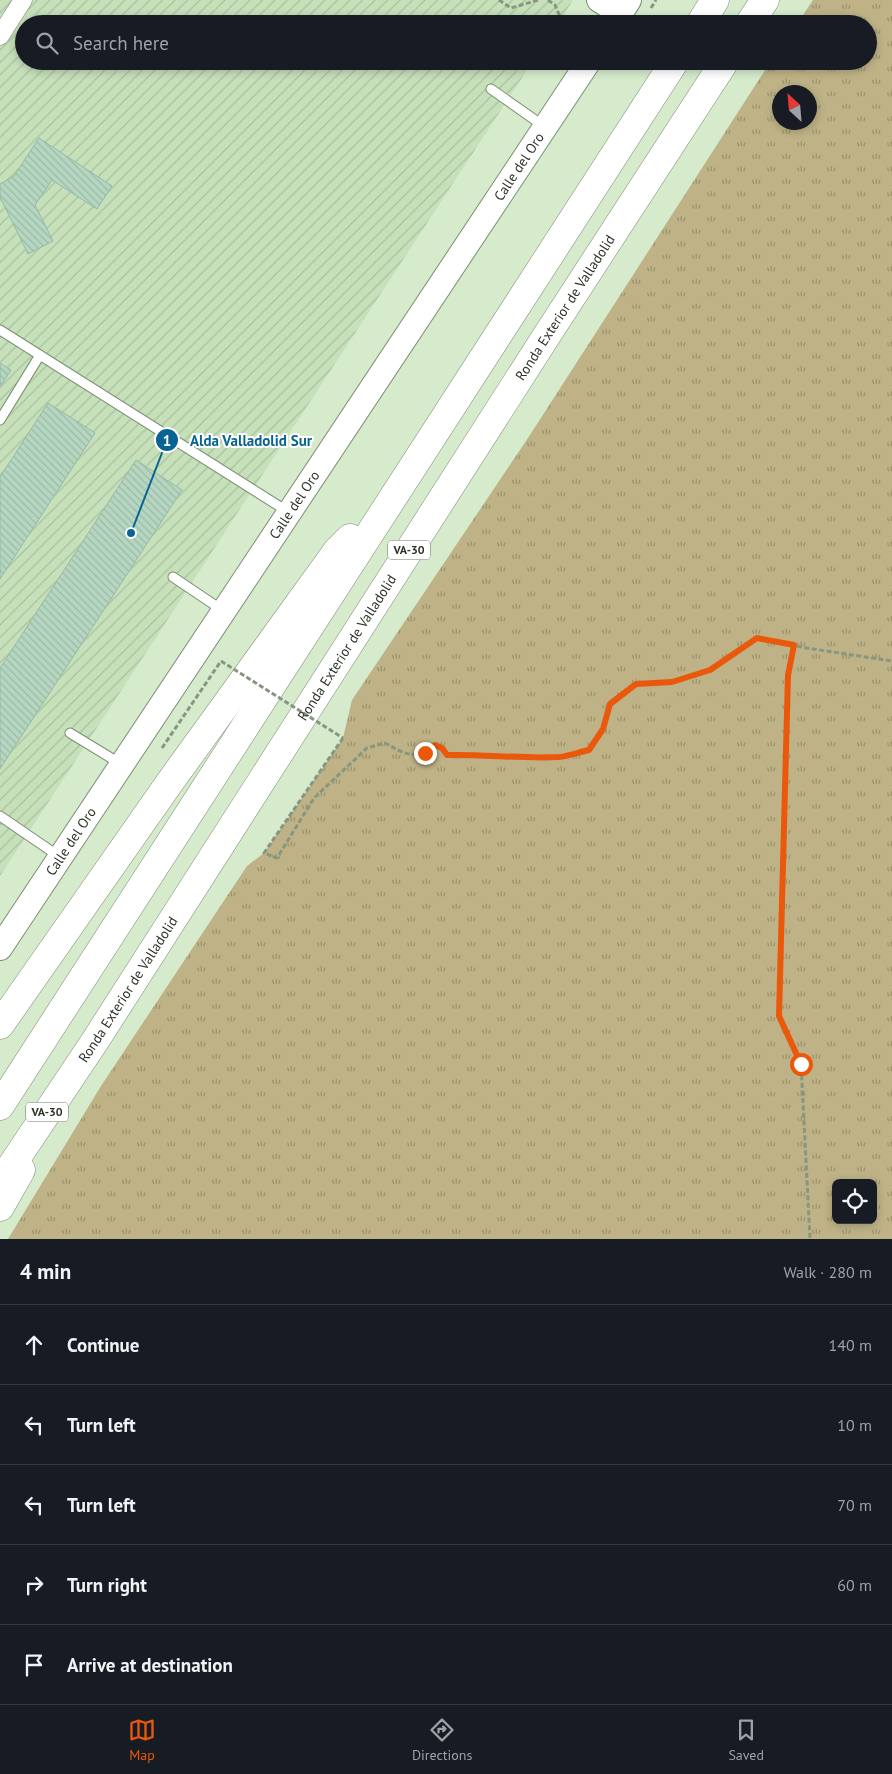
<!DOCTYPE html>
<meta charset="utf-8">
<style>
:root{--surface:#171b24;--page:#242831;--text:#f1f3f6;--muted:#9ea1a6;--line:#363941;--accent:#ea580c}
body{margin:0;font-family:"PT Sans",sans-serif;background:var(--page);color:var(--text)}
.controls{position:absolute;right:15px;bottom:15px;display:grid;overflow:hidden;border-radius:8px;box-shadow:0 2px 8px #0003}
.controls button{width:45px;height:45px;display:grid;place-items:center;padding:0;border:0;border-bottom:1px solid var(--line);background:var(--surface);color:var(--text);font:25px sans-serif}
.compass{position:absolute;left:772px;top:85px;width:45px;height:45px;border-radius:50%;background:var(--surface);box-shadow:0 2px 8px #0003;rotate:334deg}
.stop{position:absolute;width:15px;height:15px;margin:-11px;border:4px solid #ea580c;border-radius:50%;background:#fff}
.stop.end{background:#ea580c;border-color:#fff;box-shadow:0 1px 5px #0008}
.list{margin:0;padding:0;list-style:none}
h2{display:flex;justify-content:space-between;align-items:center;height:65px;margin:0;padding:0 20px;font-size:21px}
h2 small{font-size:16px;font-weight:400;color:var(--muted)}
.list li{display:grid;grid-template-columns:32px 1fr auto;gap:15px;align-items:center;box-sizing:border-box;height:80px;padding:0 20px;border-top:1px solid var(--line)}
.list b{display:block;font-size:19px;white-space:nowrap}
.list em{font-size:16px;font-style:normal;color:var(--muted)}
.icon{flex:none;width:28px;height:28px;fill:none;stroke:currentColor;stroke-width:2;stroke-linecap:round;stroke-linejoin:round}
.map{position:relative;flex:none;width:892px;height:1239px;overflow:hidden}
.search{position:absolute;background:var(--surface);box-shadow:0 2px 8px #0003;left:15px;right:15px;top:15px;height:55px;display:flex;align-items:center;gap:12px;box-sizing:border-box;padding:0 18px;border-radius:28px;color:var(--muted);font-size:19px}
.sheet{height:465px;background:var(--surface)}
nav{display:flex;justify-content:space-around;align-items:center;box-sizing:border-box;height:70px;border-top:1px solid var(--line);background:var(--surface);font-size:14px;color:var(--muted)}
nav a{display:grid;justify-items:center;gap:2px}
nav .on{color:var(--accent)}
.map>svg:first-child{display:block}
.industrial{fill:url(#industrial-furrows)}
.grass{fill:url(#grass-tufts);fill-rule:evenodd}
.building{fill:url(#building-back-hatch);stroke:#97b9a3}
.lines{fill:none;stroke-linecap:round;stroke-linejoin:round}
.lane-casing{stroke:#7b8f72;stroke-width:11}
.street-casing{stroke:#7b8f72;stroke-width:19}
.secondary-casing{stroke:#7b8f72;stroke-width:26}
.highway-casing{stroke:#7b8f72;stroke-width:29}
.path{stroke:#879680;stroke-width:3;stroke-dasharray:5 2.5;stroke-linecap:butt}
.lane{stroke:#fff;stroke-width:9}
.street{stroke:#fff;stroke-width:18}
.secondary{stroke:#fff;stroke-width:24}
.highway{stroke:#fff;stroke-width:28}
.path-bridge{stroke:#879680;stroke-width:3;stroke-dasharray:5 2.5;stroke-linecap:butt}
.route{stroke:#ea580c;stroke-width:6}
.labels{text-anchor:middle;stroke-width:4;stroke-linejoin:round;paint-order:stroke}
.shield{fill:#fff;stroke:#6b7168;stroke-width:1}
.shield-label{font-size:12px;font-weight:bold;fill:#2c3428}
.street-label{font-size:14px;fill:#2c3428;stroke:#fff}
.leader{fill:none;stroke:#096494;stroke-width:2}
.callout-dot{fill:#096494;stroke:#fff;stroke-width:2}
.mark-label{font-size:15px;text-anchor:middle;font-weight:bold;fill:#fff}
.callout-label{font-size:15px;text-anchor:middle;font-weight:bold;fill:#096494;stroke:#fff;stroke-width:4;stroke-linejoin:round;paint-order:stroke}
</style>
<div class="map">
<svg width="892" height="1239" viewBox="0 0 892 1239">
<defs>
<pattern id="industrial-furrows" width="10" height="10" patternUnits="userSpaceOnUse" patternTransform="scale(1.25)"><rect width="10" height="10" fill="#c6e0ba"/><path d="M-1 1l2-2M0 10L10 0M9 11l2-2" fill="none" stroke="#aac1a0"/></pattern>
<pattern id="grass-tufts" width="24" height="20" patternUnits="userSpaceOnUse" patternTransform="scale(1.25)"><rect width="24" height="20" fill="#beb286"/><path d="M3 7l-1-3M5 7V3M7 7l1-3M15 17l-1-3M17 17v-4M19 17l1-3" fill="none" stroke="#9b926e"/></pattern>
<pattern id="building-back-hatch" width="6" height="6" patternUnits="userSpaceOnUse" patternTransform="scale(1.25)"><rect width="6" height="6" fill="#b5d7c1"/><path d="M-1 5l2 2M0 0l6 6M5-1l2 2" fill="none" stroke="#9cb9a6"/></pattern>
</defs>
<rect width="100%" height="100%" fill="#d5ebcc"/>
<path class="industrial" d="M0,0H573L558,24H24V61H533L0,876Z"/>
<path class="grass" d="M813,0H892V1239H8L101,1086L247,866L264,853L343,738L352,700L528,438L771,61H868V24H797ZM780,92H810V122H780ZM836,1183H873V1220H836Z"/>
<path class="building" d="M39,138L112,186L97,209L52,180L35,205L53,241L28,254L0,197V184L14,176Z
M0,363L11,370L0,387Z
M48,403L95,433L0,579V477Z
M136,460L182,490L0,769V668Z"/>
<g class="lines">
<defs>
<path id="lane" d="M491,89L545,127
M0,330L290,513
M0,420L40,355
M173,577L222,610
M70,733L121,764
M0,816L60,857"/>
<path id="street" d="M0,36L23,0"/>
<g id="secondary">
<path d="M599,0L621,14"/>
<path d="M614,24L629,0"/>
<path id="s1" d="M0,948L589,61"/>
</g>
<g id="highway">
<path d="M700,24L715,0"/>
<path d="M749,24L765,0"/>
<path d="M0,1025L170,782L337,551L350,538"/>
<path d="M0,1106L675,61"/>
<path id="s2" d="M0,1183L95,1041L547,335L725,61"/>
<path d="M0,1207L21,1170"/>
</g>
</defs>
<use href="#lane" class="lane-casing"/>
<use href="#street" class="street-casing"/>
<use href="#secondary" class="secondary-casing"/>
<use href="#highway" class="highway-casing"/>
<path class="path" d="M499,0L511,8L538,0
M548,0L555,5L563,24
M651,8L656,0
M611,69L616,61
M794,646L788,675L779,1016L801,1064L810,1239
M343,738L264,853L277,858L314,798L367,748L385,743C405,754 414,761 435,745L442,747L447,755C484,753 521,759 559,757C569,756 579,752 589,750L603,729L610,704L636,684L672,682L710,670L757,638L807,648L892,661
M162,748L221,661"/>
<use href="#lane" class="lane"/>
<use href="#street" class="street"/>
<use href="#secondary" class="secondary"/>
<use href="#highway" class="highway"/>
<path class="path-bridge" d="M221,661L343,738"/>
</g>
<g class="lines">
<path class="route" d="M425,753L435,745L442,748L447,755C484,754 521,759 559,757C569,756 579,752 589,750L603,729L610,704L636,684L672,682L710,670L757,638L794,645L788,675L779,1016L801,1064"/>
</g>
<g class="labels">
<g class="shield">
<rect x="388" y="540.5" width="42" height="19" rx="4"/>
<rect x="26" y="1102.5" width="42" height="19" rx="4"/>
</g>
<g class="shield-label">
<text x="409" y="554">VA-30</text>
<text x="47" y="1116">VA-30</text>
</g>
<g class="street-label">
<text dy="5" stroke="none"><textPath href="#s1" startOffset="938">Calle del Oro</textPath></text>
<text dy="5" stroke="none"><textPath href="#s2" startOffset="1042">Ronda Exterior de Valladolid</textPath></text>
<text dy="5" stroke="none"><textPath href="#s1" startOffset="532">Calle del Oro</textPath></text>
<text dy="5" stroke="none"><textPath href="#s2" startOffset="638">Ronda Exterior de Valladolid</textPath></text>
<text dy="5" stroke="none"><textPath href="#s1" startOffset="128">Calle del Oro</textPath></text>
<text dy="5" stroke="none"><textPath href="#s2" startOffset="232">Ronda Exterior de Valladolid</textPath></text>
</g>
</g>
<path class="leader" d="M131 533L167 440"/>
<g class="callout-dot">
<circle cx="131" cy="533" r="5"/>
<circle cx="167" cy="440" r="12"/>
</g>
<g class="mark-label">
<text x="167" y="446">1</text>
</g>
<g class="callout-label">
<text x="251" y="446">Alda Valladolid Sur</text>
</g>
</svg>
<div class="controls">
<button><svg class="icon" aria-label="locate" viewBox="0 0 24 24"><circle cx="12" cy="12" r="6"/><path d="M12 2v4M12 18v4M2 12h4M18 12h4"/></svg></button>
</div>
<svg class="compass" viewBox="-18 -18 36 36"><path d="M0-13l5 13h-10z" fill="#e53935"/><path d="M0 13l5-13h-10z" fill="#9ea1a6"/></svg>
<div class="stop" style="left:801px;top:1064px"></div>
<div class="stop end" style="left:425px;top:753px"></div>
<div class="search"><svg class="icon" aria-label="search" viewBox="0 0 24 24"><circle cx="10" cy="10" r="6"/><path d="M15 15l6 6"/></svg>Search here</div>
</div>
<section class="sheet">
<h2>4 min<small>Walk · 280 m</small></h2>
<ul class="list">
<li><svg class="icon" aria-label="ahead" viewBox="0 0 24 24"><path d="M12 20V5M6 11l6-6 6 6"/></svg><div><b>Continue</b></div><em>140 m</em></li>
<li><svg class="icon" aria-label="left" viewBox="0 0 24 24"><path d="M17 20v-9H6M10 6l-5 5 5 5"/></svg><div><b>Turn left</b></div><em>10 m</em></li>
<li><svg class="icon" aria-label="left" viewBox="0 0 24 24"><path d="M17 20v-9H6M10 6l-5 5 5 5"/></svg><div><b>Turn left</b></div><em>70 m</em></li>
<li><svg class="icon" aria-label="right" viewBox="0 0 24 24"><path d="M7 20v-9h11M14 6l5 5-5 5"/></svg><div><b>Turn right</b></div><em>60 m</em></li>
<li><svg class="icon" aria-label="arrive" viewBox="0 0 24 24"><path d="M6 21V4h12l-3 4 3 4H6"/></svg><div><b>Arrive at destination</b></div></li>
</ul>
</section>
<nav>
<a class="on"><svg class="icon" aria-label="map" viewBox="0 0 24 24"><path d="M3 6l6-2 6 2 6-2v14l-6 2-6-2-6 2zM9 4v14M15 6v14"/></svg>Map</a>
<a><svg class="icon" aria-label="directions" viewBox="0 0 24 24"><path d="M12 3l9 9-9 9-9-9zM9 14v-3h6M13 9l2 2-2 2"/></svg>Directions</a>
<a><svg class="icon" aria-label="saved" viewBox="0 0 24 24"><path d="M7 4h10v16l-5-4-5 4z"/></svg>Saved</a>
</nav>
